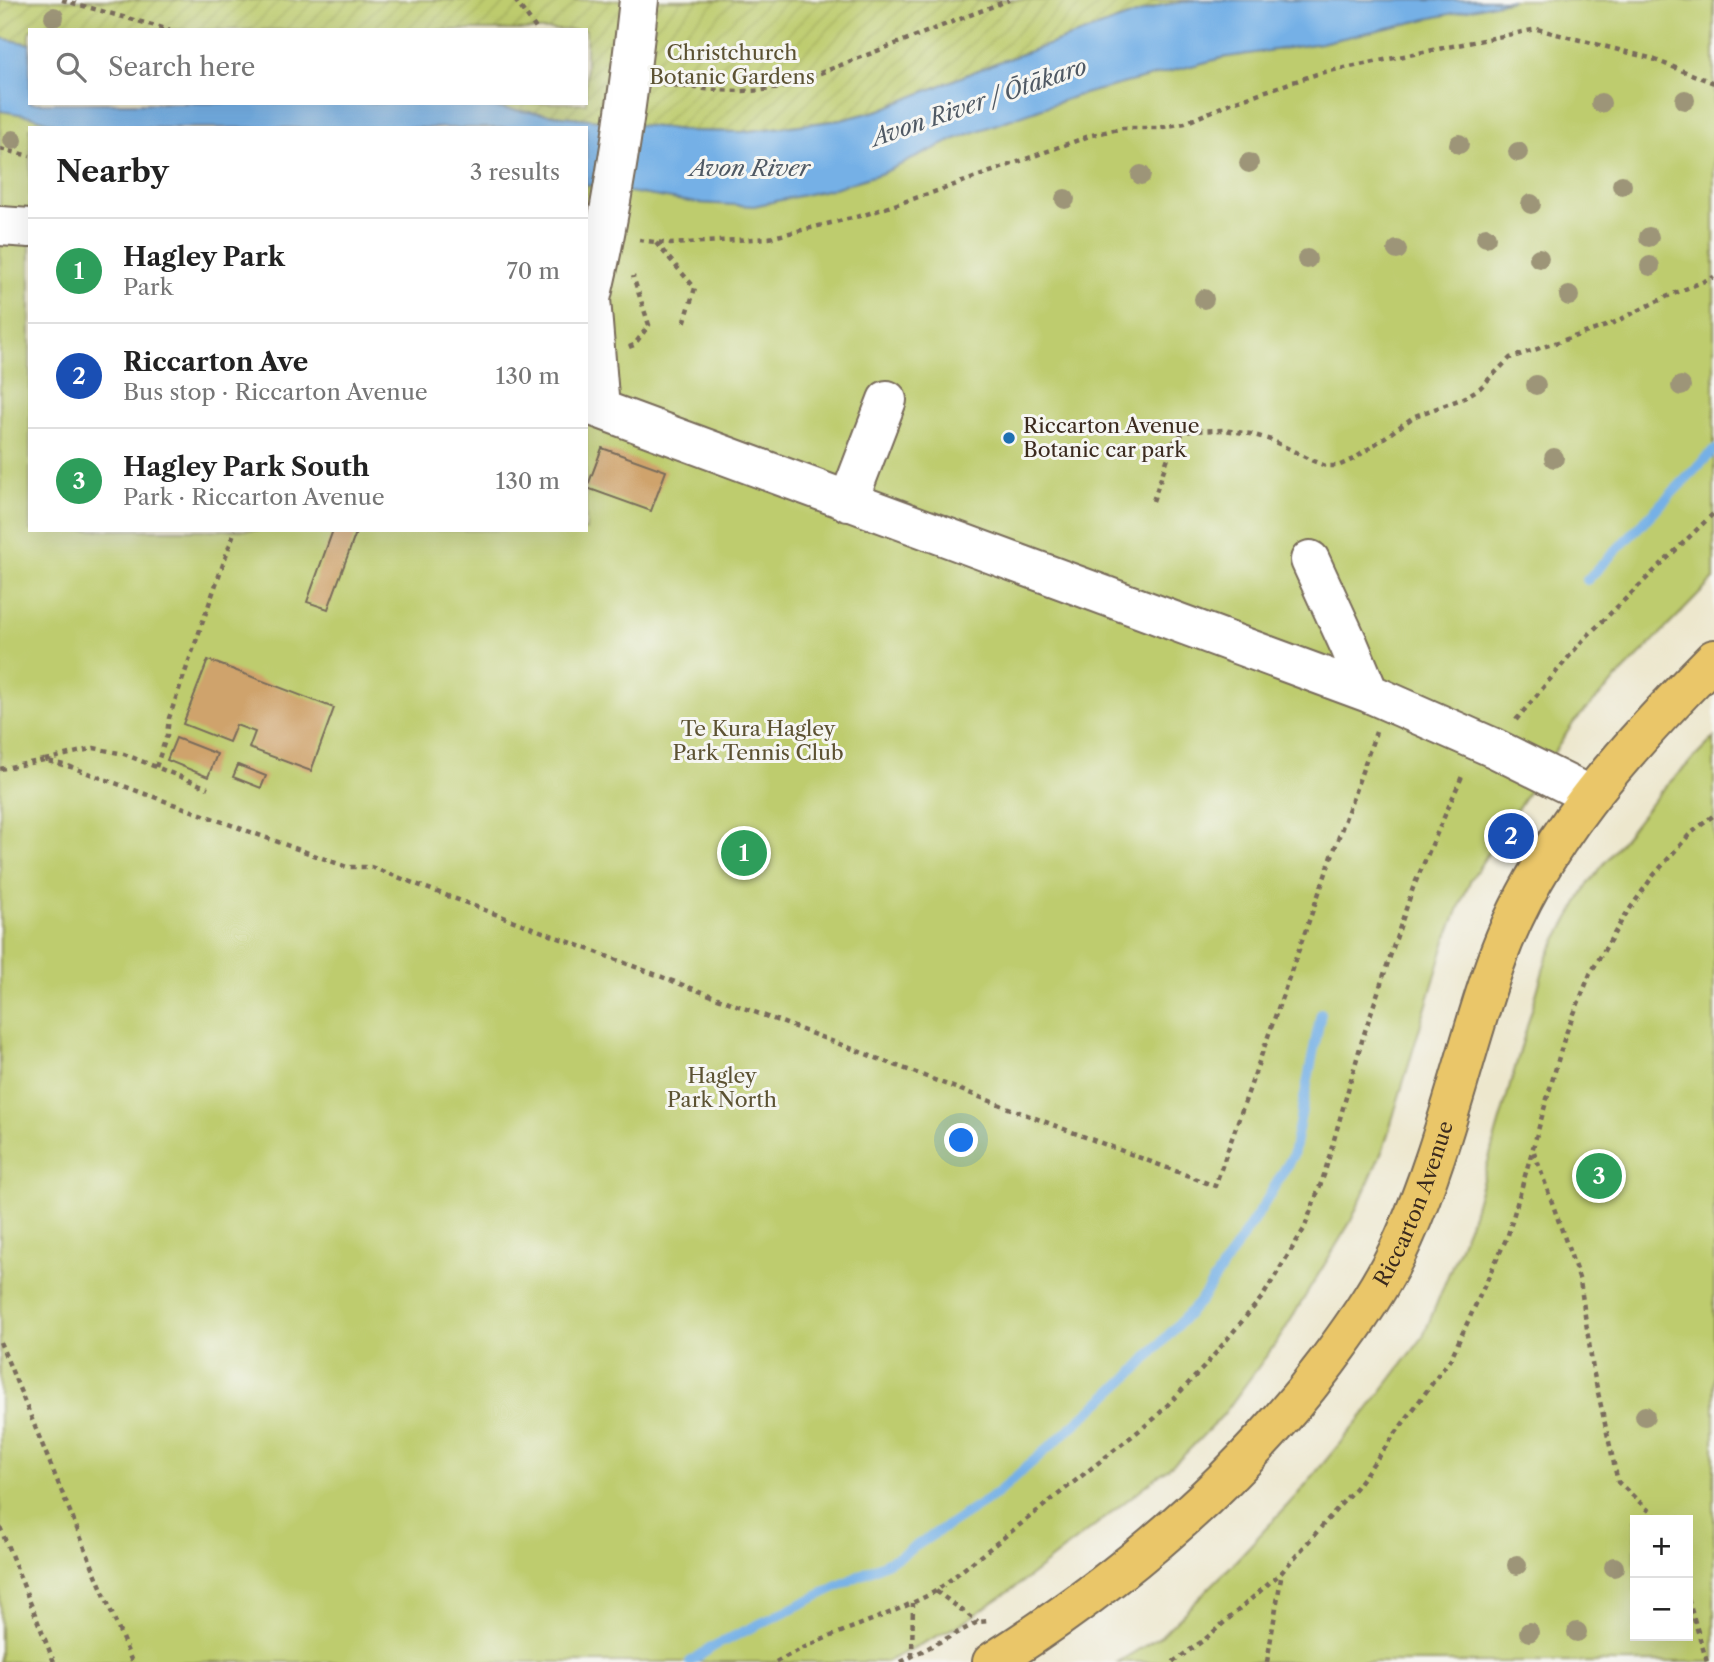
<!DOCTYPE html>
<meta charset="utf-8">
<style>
:root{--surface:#fff;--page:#f6f6f6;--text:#222;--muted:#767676;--line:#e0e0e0;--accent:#1f6fb2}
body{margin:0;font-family:"Libre Caslon Text",serif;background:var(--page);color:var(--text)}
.controls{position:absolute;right:21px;bottom:21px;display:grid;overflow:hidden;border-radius:0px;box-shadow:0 7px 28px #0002}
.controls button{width:63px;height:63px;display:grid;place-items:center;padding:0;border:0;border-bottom:2px solid var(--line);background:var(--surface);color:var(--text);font:35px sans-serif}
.you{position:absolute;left:962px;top:1141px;width:24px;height:24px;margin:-18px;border:5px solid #fff;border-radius:50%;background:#1a73e8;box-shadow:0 0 0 10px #1a73e833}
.badge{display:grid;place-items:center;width:46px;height:46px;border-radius:50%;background:var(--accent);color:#fff;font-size:23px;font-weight:700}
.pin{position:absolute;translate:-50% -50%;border:4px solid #fff;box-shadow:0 2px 7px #0006}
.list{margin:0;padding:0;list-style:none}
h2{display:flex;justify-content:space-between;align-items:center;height:91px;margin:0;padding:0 28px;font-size:30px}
h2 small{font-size:23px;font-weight:400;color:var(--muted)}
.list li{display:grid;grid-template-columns:46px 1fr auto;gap:21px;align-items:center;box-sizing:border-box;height:105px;padding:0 28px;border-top:2px solid var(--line)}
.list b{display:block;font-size:26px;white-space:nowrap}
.list p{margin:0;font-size:23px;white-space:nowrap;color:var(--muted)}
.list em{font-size:23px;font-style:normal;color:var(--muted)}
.icon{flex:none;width:38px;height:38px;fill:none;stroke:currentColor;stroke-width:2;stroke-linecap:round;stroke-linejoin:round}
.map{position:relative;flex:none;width:1714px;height:1662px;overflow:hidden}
.search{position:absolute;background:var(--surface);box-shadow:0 7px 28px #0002;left:28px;top:28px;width:560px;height:77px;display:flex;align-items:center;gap:18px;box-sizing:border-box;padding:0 24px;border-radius:0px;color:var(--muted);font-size:26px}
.panel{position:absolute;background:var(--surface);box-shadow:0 7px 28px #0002;left:28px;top:126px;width:560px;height:406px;border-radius:0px}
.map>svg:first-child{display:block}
.park{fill:#becc6e;stroke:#7c7b46;stroke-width:2;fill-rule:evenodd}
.garden{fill:url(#garden-furrows);stroke:#7c7b46;stroke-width:2}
.water{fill:#74b0e6;stroke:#586d82;stroke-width:2}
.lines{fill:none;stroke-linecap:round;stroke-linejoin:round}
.stream{stroke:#74b0e6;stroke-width:10}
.building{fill:#cfa36c}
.minor-casing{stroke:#796c5b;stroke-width:42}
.major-casing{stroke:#796c5b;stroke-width:42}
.path{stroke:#796c5b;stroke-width:4.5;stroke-dasharray:5 5;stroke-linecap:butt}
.minor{stroke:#fff;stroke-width:38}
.major{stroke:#eac669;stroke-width:38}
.tree{fill:#9d9578}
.poi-dot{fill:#1f6fb2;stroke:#f6f6f2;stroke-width:2.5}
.labels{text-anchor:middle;stroke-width:6;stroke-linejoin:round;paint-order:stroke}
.park-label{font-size:21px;fill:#5c5232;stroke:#f6f6f2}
.poi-label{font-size:21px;fill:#3b2a1e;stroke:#f6f6f2;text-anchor:start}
.street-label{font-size:21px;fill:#3b2a1e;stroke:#f6f6f2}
.water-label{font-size:23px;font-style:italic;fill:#4f5964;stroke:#f6f6f2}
</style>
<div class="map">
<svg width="1714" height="1662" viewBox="0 0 1714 1662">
<defs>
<pattern id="garden-furrows" width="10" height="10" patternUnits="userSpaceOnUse" patternTransform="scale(1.75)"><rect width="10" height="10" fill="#becc6e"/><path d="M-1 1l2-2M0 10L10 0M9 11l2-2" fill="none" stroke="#a4af5f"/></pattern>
</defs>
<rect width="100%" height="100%" fill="#f6f6f2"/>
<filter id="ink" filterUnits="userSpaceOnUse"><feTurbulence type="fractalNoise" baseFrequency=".0143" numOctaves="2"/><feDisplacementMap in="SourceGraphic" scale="14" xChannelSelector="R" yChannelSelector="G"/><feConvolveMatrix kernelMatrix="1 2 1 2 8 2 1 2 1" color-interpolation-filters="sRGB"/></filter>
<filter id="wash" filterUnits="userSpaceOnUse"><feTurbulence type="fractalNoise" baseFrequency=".00686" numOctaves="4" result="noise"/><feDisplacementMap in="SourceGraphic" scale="28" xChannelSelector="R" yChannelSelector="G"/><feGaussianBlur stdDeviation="1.57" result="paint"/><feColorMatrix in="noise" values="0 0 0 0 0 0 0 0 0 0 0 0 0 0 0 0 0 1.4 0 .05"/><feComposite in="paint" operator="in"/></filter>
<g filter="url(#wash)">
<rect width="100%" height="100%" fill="#ede7cd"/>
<path class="park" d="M0,0H1714V579L1574,722L1470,881L1447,937L1384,1147L1351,1221L1281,1336L1223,1415L1181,1458L1020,1584L961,1624L886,1662H0ZM30,30H586V103H30ZM30,128H586V530H30Z
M1714,738V1662H1118L1161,1636L1229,1568L1297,1495L1366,1412L1423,1337L1473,1214L1547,957L1589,883L1661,791ZM1688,1520V1636H1635V1520Z"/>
<path class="garden" d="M0,0H1196L1162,5L993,64L880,110L841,120L742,132L691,131L487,107L422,103H586V30H30V44L0,38Z"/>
<path class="water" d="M1196,0H1512L1321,43L1222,58L1076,96L955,139L883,173L831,189L754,206L696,203L586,185V128H67L31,116L0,111V38L30,44V103H422L487,107L691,131L742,132L841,120L880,110L993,64L1162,5Z"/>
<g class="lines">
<path class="stream" d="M1587,580L1714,450
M690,1662L714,1646L900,1556L995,1495L1135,1371L1201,1300L1263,1206L1293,1155L1321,1013"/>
</g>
<g id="blocks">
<path class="building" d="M602,448L666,471L651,511L587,488Z
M333,530H357L328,609L307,602Z
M208,660L334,708L311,771L249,748L255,732L236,725L229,742L183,724Z
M176,738L217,754L208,777L167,760Z
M238,765L266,776L261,788L233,777Z"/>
</g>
</g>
<g filter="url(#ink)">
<use href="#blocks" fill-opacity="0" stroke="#796c5b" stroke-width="2"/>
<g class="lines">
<defs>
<path id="minor" d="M0,226L30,228
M591,299L600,409
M586,303L591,299C614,201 628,101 639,0
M586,404L1369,693L1494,748L1589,795
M848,502L887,400
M1310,560L1349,645L1369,693"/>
<g id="major">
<path id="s1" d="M992,1662C1120,1581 1236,1484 1327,1362C1356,1323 1384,1283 1404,1238C1443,1152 1463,1056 1494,967C1536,845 1625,749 1714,659"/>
</g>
</defs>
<use href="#minor" class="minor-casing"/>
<use href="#major" class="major-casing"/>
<path class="path" d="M62,0L170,30
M515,0L537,30
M663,84C704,89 743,95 784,87L1009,0
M0,149L30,156
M639,240L671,244L769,238L864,215L946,188L1092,135L1123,128H1158L1185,123L1233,102L1320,73L1537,29L1650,58L1714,83
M656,243L695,288L684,324
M629,347L634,345L649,325L633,276
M1153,501L1173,443L1181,435L1190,431L1223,430L1251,434L1271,440L1313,461L1326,466H1338L1354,459L1415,416L1464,398L1480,388L1510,358L1609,325L1666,297L1714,277
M1516,720L1583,640L1714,513
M45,760L94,748L124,754L208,788
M156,767L167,735L169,718L235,530
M0,769L44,760L71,767L347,867H371L1215,1186L1376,732
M1534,1152L1580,1281L1593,1370L1618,1482L1659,1520
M0,1342L132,1662
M0,1527L54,1662
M936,1591L978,1622
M1688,1599L1707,1662
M912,1657L913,1603
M776,1662C827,1633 885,1619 936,1591L1155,1418L1204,1367L1263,1296L1304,1229L1324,1175L1363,1037L1413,888L1463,774
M901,1662L978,1622L988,1621
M1173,1662L1204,1640L1282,1572L1356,1487L1451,1358L1508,1235L1565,1036L1590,974L1624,917L1653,876L1689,835L1714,815
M1267,1662L1282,1572"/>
<use href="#minor" class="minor"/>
<use href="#major" class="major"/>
</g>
<g class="tree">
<circle cx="54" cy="17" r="10"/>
<circle cx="1685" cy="100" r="10"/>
<circle cx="1601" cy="103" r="10"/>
<circle cx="13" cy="140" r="10"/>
<circle cx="1459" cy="144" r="10"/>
<circle cx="1518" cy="152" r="10"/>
<circle cx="1249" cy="163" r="10"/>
<circle cx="1141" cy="175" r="10"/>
<circle cx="1622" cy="185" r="10"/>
<circle cx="1065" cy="199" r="10"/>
<circle cx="1531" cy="204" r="10"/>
<circle cx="1486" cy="237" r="10"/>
<circle cx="1649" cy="237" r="10"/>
<circle cx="1397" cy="250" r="10"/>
<circle cx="1539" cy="258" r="10"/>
<circle cx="1307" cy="259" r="10"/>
<circle cx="1650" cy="266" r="10"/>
<circle cx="1569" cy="296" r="10"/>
<circle cx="1204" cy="299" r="10"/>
<circle cx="1536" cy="385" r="10"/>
<circle cx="1681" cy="386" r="10"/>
<circle cx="1554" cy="458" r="10"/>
<circle cx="1645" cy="1416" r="10"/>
<circle cx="1517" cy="1565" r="10"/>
<circle cx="1614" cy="1567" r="10"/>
<circle cx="1529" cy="1632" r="10"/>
<circle cx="1577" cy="1632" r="10"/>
</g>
</g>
<circle class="poi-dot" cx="1009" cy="438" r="7"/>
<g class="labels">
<g class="park-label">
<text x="732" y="60">Christchurch<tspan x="732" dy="24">Botanic Gardens</tspan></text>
<text x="758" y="736">Te Kura Hagley<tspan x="758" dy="24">Park Tennis Club</tspan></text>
<text x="722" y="1083">Hagley<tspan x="722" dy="24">Park North</tspan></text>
</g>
<g class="poi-label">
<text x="1023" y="433">Riccarton Avenue<tspan x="1023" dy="24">Botanic car park</tspan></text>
</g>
<g class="street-label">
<text dy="7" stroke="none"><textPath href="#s1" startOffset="634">Riccarton Avenue</textPath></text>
</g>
<g class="water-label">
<text transform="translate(979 102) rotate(-19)" y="8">Avon River / Ōtākaro</text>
<text x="750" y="176">Avon River</text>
</g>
</g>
</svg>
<div class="controls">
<button>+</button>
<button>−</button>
</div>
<div class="you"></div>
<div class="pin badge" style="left:744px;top:853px;background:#2e9e5b">1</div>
<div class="pin badge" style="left:1511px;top:836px;background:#1a4fb4">2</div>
<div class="pin badge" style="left:1599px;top:1176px;background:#2e9e5b">3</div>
<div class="search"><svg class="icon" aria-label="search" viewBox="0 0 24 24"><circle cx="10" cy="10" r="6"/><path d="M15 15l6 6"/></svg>Search here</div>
<section class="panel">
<h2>Nearby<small>3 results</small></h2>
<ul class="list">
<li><span class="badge" style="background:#2e9e5b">1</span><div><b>Hagley Park</b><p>Park</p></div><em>70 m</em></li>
<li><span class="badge" style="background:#1a4fb4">2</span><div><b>Riccarton Ave</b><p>Bus stop · Riccarton Avenue</p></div><em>130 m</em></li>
<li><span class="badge" style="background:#2e9e5b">3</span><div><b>Hagley Park South</b><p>Park · Riccarton Avenue</p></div><em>130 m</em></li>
</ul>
</section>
</div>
